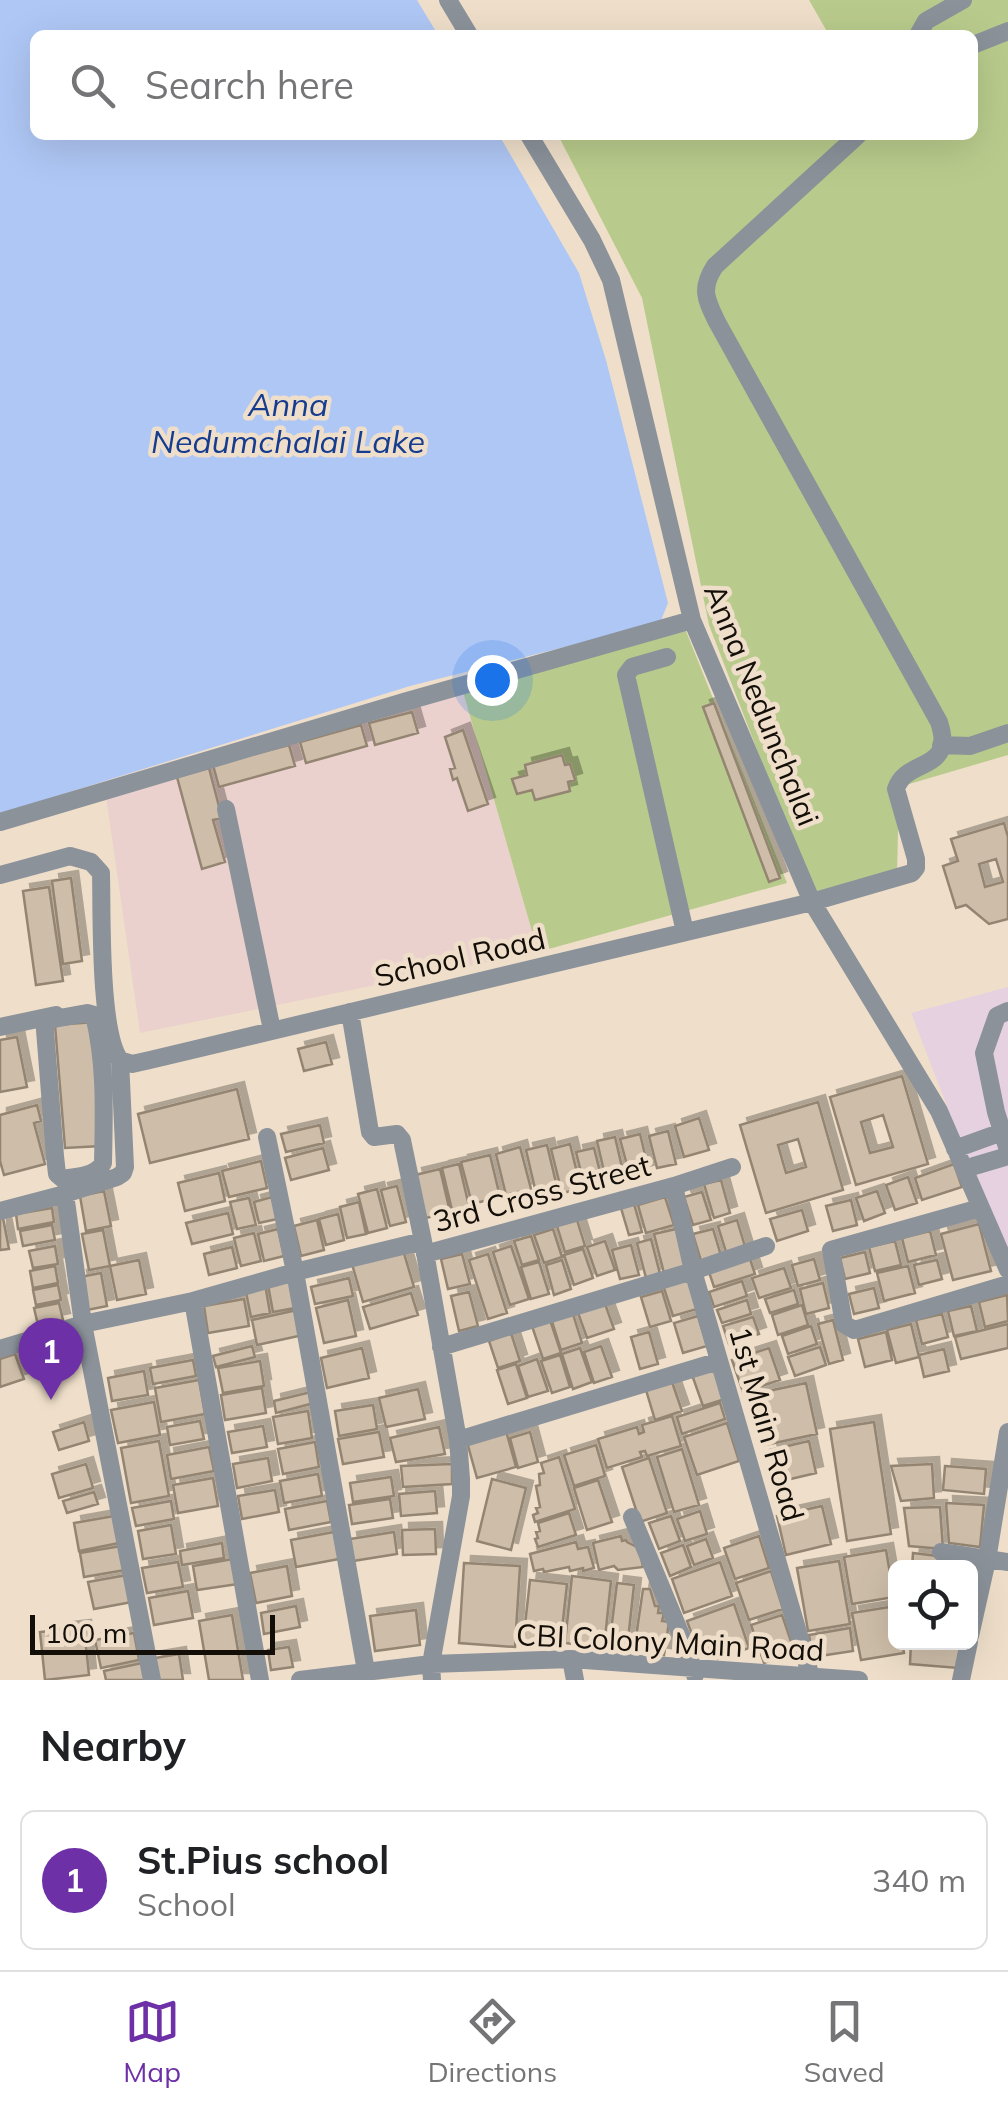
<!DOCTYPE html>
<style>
:root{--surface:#fff;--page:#f6f6f6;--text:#202124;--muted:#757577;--line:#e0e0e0;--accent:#6d30a6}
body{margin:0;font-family:Mulish,sans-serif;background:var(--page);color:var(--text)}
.controls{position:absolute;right:30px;bottom:30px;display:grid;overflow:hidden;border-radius:15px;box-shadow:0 10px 40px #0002}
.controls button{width:90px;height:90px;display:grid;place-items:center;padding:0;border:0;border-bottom:2px solid var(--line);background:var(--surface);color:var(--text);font:50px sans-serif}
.scale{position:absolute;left:30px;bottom:25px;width:245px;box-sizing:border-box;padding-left:10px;border:5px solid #130e07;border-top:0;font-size:28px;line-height:35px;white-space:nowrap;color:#130e07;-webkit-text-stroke:8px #efdfca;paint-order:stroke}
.you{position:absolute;left:492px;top:680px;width:35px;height:35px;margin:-25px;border:8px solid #fff;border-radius:50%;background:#1a73e8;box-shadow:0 0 0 15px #1a73e833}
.badge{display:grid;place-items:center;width:65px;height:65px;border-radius:50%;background:var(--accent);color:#fff;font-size:32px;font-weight:700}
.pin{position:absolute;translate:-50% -82px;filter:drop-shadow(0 2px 5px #0008)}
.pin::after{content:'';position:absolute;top:52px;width:35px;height:30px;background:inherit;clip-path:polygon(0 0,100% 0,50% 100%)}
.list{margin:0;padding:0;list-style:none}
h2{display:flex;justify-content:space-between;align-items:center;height:130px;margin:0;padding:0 40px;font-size:42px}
h2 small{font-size:32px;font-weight:400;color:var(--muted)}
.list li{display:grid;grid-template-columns:65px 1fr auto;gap:30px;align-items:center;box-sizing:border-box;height:140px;margin:0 20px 20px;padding:0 20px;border:2px solid var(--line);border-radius:15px}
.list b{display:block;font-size:38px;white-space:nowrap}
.list p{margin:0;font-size:32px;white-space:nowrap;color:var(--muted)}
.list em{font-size:32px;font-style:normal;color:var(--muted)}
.icon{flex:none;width:55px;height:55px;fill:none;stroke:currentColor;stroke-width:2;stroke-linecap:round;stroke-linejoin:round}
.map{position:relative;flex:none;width:1008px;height:1680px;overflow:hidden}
.search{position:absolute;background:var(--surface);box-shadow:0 10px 40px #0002;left:30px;right:30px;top:30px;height:110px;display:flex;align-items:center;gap:25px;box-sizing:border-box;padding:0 35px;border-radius:15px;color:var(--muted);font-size:38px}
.sheet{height:290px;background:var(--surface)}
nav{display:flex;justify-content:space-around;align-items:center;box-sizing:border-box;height:140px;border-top:2px solid var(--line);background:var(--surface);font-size:28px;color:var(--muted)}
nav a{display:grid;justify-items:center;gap:5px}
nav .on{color:var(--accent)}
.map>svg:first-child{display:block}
.commercial{fill:#e5d1e0}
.education{fill:#ebd1cd}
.green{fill:#b9cb8c}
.water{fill:#afc7f5}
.building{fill:#cebea9;stroke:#948572;stroke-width:2.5;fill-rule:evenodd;filter:url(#shadow)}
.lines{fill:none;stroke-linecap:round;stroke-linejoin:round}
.minor{stroke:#8b929a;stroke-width:18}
.labels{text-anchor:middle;stroke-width:9;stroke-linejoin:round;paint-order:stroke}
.street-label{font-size:30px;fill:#130e07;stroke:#efdfca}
.water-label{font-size:32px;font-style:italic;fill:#163c90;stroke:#efdfca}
</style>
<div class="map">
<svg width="1008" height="1680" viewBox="0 0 1008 1680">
<defs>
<filter id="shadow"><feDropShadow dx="7" dy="-7" stdDeviation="0" flood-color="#0004"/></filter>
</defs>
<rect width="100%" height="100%" fill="#efdfca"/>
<path class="commercial" d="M1008,987V1263L911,1013Z"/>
<path class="education" d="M463,692L538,952L140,1033L106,797Z"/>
<path class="green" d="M809,0H1008V755L899,787L897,877L814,898L709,625L642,298L558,135H973V35H829Z
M686,631L787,883L538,952L463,692Z"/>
<path class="water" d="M0,0H417L438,35H35V135H499L579,273L606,360L668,603L660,623L410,686L50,798L0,818Z"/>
<path class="building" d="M714,703L780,878L769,882L703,707Z
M412,712L418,733L375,745L369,723Z
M361,725L367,746L306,763L300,742Z
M463,730L488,804L468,811L457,778L453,780L450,769L455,768L445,737Z
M289,745L295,766L219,787L213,765Z
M562,755L565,765L570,764L575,780L568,782L570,791L535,800L532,790L517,794L512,779L527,775L525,765Z
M209,768L222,818L213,820L225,862L202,869L177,777Z
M1004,823L1008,837V919L989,924L966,905L956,908L943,866L958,861L951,839ZM996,859L1003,882L985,887L979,864Z
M71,878L82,961L63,964L52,881Z
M49,887L63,981L36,985L23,891Z
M95,1022L101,1146L65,1148L55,1025Z
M17,1037L27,1087L0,1092V1040Z
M326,1042L332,1064L304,1071L298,1049Z
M902,1076L928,1164L856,1185L830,1097ZM883,1115L893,1147L870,1153L861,1122Z
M237,1089L249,1139L150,1163L138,1114Z
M818,1102L843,1190L766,1213L740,1125ZM798,1139L806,1167L786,1173L778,1145Z
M37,1105L41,1121L34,1123L45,1164L4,1175L0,1161V1115Z
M699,1118L709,1150L684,1157L675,1126Z
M320,1125L324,1143L286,1152L281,1134Z
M668,1131L676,1164L657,1168L649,1136Z
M640,1134L649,1171L630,1176L620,1139Z
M615,1137L624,1176L606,1180L597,1141Z
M570,1144L581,1189L562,1193L551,1149Z
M547,1145L557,1187L536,1193L526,1150Z
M520,1147L531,1189L506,1195L496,1154Z
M323,1148L329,1170L291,1180L285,1158Z
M594,1148L603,1184L585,1188L576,1152Z
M490,1155L500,1197L472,1204L461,1162Z
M261,1161L267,1188L229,1197L222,1171Z
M459,1164L469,1206L452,1210L442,1168Z
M954,1164L962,1187L922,1200L915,1178Z
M440,1169L450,1212L426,1218L415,1175Z
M219,1173L225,1201L185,1211L178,1183Z
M908,1177L917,1203L895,1210L886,1185Z
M721,1180L730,1213L714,1218L704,1184Z
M397,1186L406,1222L390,1226L381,1190Z
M377,1189L387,1228L368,1233L358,1194Z
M104,1191L111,1226L86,1231L80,1196Z
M877,1191L885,1213L864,1221L856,1198Z
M702,1192L711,1220L693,1225L684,1197Z
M272,1197L277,1219L259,1223L254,1202Z
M665,1197L674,1225L646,1233L638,1205Z
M249,1198L256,1225L237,1229L230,1202Z
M851,1200L857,1225L833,1231L826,1206Z
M359,1202L366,1234L347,1238L340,1207Z
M634,1204L642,1232L629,1235L621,1208Z
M52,1208L54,1222L18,1229L16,1214Z
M802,1210L808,1231L777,1241L770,1219Z
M228,1213L233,1234L192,1244L186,1223Z
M338,1214L344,1240L326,1245L319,1219Z
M3,1218L9,1249L0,1250V1219Z
M317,1220L324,1250L301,1256L294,1226Z
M577,1220L585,1246L565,1252L557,1226Z
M737,1220L746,1250L727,1255L718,1226Z
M979,1224L991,1271L953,1280L941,1234Z
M52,1225L55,1240L23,1246L20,1231Z
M278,1229L284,1256L264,1261L258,1234Z
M553,1229L562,1257L544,1263L534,1235Z
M676,1229L685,1267L664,1273L654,1234Z
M713,1229L722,1259L702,1264L693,1234Z
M103,1230L110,1266L89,1270L82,1234Z
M930,1231L936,1255L908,1262L902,1238Z
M254,1233L261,1261L241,1266L234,1238Z
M531,1236L539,1260L522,1265L514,1241Z
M651,1239L660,1274L646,1278L637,1243Z
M605,1241L615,1270L597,1276L587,1247Z
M895,1241L901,1265L875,1271L869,1247Z
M631,1245L639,1275L620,1279L612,1250Z
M55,1246L58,1264L33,1268L29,1251Z
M511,1246L529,1299L510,1305L493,1252Z
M232,1247L237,1268L209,1275L204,1254Z
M583,1249L593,1278L574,1285L564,1255Z
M403,1250L414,1287L363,1302L352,1264Z
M865,1252L870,1273L845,1279L840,1258Z
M462,1254L470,1284L448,1289L441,1259Z
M488,1254L507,1313L488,1319L469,1260Z
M750,1259L755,1274L714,1287L709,1272Z
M814,1259L820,1280L798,1286L792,1265Z
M139,1260L146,1294L117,1300L110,1266Z
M562,1260L571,1289L554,1295L546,1265Z
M937,1260L942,1279L919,1285L914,1265Z
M539,1262L549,1294L531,1299L521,1267Z
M55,1266L58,1283L33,1288L30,1271Z
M908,1266L915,1293L884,1301L877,1273Z
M784,1268L791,1288L759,1298L752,1278Z
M101,1273L107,1306L87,1310L80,1277Z
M688,1277L697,1309L673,1316L663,1285Z
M349,1278L353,1296L315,1304L311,1287Z
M742,1281L747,1296L714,1307L709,1292Z
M290,1282L295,1308L273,1312L268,1285Z
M823,1283L829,1308L806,1314L800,1289Z
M265,1284L270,1313L251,1317L245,1287Z
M58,1285L61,1300L36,1305L33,1290Z
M874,1288L879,1308L854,1314L849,1294Z
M794,1290L798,1304L770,1313L765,1299Z
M662,1291L671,1321L650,1327L641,1297Z
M469,1292L478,1326L459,1331L451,1296Z
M411,1293L418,1315L370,1329L363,1307Z
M1007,1295L1008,1321L985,1327L979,1302Z
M244,1299L249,1326L208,1333L204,1306Z
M348,1300L356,1336L324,1343L316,1308Z
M747,1300L751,1314L722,1323L717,1310Z
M604,1301L614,1329L587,1338L577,1310Z
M59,1303L63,1320L38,1325L34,1308Z
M802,1305L808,1325L778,1335L772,1315Z
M971,1306L977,1331L954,1336L948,1311Z
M297,1310L303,1335L257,1345L252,1320Z
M572,1311L582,1343L561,1350L551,1318Z
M942,1314L948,1337L922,1344L916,1320Z
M698,1316L707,1346L683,1353L674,1323Z
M753,1317L759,1334L729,1344L723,1326Z
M550,1320L561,1353L543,1359L532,1326Z
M833,1320L843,1360L829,1364L818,1324Z
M911,1324L919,1357L896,1363L887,1330Z
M1008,1324V1348L961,1359L955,1337Z
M811,1326L817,1344L788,1354L782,1336Z
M68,1332L75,1356L39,1367L32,1343Z
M649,1332L658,1364L640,1369L631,1337Z
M886,1332L892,1360L865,1367L858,1339Z
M511,1333L520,1361L498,1368L489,1341Z
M252,1346L255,1357L216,1367L213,1356Z
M601,1346L612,1377L594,1383L584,1352Z
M820,1347L826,1365L795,1376L788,1357Z
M362,1348L369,1378L327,1388L321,1358Z
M580,1348L592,1382L573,1389L562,1354Z
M769,1348L780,1380L743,1392L732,1360Z
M944,1349L949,1371L924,1377L919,1355Z
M15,1354L24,1379L0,1387V1359Z
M560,1355L570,1387L552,1393L541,1361Z
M537,1359L548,1391L528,1397L518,1366Z
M193,1360L196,1376L153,1384L150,1368Z
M260,1361L264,1386L223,1393L218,1368Z
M516,1364L527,1398L508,1404L497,1370Z
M713,1364L725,1399L703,1406L691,1372Z
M144,1371L148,1395L112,1401L108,1378Z
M199,1380L205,1414L161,1422L155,1388Z
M672,1382L682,1411L655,1420L646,1390Z
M806,1383L817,1434L765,1445L754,1394Z
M262,1388L266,1413L225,1420L221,1395Z
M418,1389L425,1419L386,1427L379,1398Z
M311,1392L314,1403L276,1413L274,1401Z
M154,1402L160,1435L118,1443L111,1410Z
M720,1403L725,1419L682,1434L677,1417Z
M373,1405L377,1429L339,1436L335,1411Z
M308,1411L312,1438L278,1444L273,1417Z
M672,1416L681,1446L647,1456L645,1451L640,1452L642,1457L607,1468L598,1439L637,1427L639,1434L644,1432L642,1425Z
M200,1421L204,1439L170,1445L167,1427Z
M84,1422L89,1441L59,1450L53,1432Z
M874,1422L891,1534L847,1541L830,1429Z
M727,1423L739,1461L697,1475L684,1437Z
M263,1426L267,1447L232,1453L228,1432Z
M439,1427L445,1454L396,1462L390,1438Z
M506,1431L516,1467L477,1478L467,1442Z
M379,1432L384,1457L343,1464L338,1439Z
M530,1432L538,1462L518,1468L510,1438Z
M159,1441L169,1496L131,1503L121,1448Z
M809,1441L816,1473L778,1482L770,1450Z
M315,1442L319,1467L283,1474L278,1449Z
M596,1445L605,1476L574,1486L564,1455Z
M209,1447L214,1471L171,1479L167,1455Z
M682,1449L699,1505L674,1512L657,1457Z
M559,1457L575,1509L535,1522L533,1515L538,1513L536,1508L540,1507L536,1486L540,1485L539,1474L544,1473L541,1463Z
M268,1458L272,1481L237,1488L233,1464Z
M649,1458L667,1513L640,1522L622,1467Z
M86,1464L93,1488L59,1498L52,1474Z
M452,1464V1484L403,1487L401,1466Z
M932,1464L934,1498L901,1501L891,1466Z
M945,1466L986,1469L984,1494L943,1490Z
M318,1474L322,1496L284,1503L280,1481Z
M391,1477L394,1496L353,1502L350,1483Z
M213,1478L218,1506L178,1513L173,1485Z
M492,1479L526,1488L511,1550L477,1541Z
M598,1480L612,1522L587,1530L574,1488Z
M275,1490L279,1512L242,1519L238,1496Z
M435,1491L437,1513L401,1516L399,1494Z
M94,1492L98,1504L67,1513L63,1501Z
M390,1499L393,1518L352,1524L349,1505Z
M171,1501L174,1519L136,1526L132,1508Z
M327,1501L331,1522L289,1530L285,1509Z
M946,1503L984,1505L980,1547L949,1543Z
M822,1506L831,1544L786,1555L777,1516Z
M940,1507L943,1549L909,1546L904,1508Z
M700,1511L707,1534L685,1541L677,1519Z
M569,1513L576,1535L538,1547L535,1539L538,1538L536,1532L540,1531L538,1523Z
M114,1516L119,1543L79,1551L74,1523Z
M671,1516L680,1541L659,1549L649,1523Z
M171,1525L176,1554L143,1559L138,1531Z
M435,1529L436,1554L403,1555L402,1530Z
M334,1532L339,1559L296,1567L291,1540Z
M394,1532L397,1554L353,1561L350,1539Z
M621,1536L622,1541L626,1540L627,1542L639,1548L643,1567L618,1570L614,1566L599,1570L593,1543Z
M759,1536L769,1568L735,1579L724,1548Z
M706,1539L713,1558L694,1565L687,1546Z
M576,1542L578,1549L588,1547L594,1568L583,1571V1568L570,1571L569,1567L544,1572L543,1569L534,1571L530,1554Z
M222,1543L224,1558L182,1565L180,1551Z
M683,1545L691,1567L670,1576L661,1553Z
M121,1546L125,1570L84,1577L80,1553Z
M886,1550L894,1597L852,1604L844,1557Z
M913,1553L978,1561L975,1587H970V1568H912Z
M233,1559L238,1584L197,1590L193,1566Z
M839,1561L850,1624L808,1631L797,1568Z
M178,1562L183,1587L147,1593L142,1568Z
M720,1562L732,1596L684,1613L672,1579Z
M464,1563L520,1566L515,1647L459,1643Z
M287,1566L292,1596L256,1603L250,1573Z
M771,1571L783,1609L749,1620L736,1583Z
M127,1575L132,1602L94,1609L88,1582Z
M572,1576L611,1581L604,1648L565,1643Z
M530,1580L567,1584L560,1647L523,1643Z
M617,1583L634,1585L627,1649L609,1647Z
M643,1589H650L655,1606H659L658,1613H664L662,1621L669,1622L664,1655L634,1651Z
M188,1591L193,1618L154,1625L149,1598Z
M734,1604L749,1648L718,1659L714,1646L698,1651L687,1621Z
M296,1606L300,1627L264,1634L261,1613Z
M896,1606V1642H902L904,1653L861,1660L852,1613Z
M416,1610L420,1645L375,1651L370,1616Z
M232,1615L243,1680H209L199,1621Z
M782,1615L795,1653L764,1663L751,1625Z
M84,1627L89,1675L45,1680L40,1632Z
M850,1628L853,1651L813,1657L809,1635Z
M134,1633L139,1660L101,1668L95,1640Z
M911,1642H960L958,1668L910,1664Z
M289,1647L293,1667L271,1670L268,1650Z
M179,1654L183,1680H159L155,1658Z
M142,1663L146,1680H106L104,1671Z"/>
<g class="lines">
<path class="minor" d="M448,0L469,35
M918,35L926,21L963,0
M973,45L1008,31
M529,135L592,240L611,280L692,620L812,902L939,1111L1008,1270
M667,657L632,667L626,675L685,932
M941,745L970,746L1008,733
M226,809L272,1030
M0,822L404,702L692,620
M0,875L70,856L91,862L101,873C102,913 99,1032 120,1060L125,1167L123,1173L117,1177L65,1194L0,1211
M1008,1011L997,1016L984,1053L996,1112L1008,1150
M350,1012L370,1132L374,1137L397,1134L402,1140L423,1241L458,1440L461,1479V1496L431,1664L432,1680
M87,1013L94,1015C106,1064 104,1113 103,1163C95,1177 78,1176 63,1179L57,1174L55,1156L45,1030L46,1023L54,1019Z
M0,1027L56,1015
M120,1060L132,1064L150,1060L812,902L912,873L916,868V859L896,789C906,757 956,773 939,722L717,322C706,299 700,289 715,266L858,135
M267,1137L295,1272L366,1671
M955,1149L1002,1132
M964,1169L1008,1156
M674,1186L693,1271L811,1677
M65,1194L83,1324L152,1680
M980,1208L831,1250L844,1324L854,1330L1008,1284
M425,1254L674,1186L732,1167
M193,1301L260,1680
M441,1347L693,1271L766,1246
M0,1349L83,1324L193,1301L295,1272L423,1241
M458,1440L719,1361
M632,1517L686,1647L695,1675
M941,1552L1008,1562
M970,1636L987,1560L1008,1432
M571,1659L575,1680
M300,1680L431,1664L571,1659L859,1680
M961,1680L969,1642"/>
</g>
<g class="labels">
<g class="street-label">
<text transform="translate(761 705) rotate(68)" y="10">Anna Nedunchalai</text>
<text transform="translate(460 958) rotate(-13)" y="10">School Road</text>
<text transform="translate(542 1194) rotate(-15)" y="10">3rd Cross Street</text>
<text transform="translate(766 1424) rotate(74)" y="10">1st Main Road</text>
<text transform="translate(670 1643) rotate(3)" y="10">CBI Colony Main Road</text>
</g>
<g class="water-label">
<text x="288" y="416">Anna<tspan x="288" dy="37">Nedumchalai Lake</tspan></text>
</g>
</g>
</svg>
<div class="controls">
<button><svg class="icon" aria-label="locate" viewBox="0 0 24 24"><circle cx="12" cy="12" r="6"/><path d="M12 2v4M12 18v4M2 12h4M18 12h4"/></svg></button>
</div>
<div class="scale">100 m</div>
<div class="you"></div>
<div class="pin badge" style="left:51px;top:1400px">1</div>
<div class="search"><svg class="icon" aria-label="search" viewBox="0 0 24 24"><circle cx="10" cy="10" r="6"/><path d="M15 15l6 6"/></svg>Search here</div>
</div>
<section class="sheet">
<h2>Nearby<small></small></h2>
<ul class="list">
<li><span class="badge">1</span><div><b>St.Pius school</b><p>School</p></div><em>340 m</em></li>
</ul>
</section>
<nav>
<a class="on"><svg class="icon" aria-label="map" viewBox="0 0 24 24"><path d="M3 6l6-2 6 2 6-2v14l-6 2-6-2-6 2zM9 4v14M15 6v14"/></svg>Map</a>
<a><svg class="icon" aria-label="directions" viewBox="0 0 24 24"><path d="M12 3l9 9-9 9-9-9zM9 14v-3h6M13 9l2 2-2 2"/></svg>Directions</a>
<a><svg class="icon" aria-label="saved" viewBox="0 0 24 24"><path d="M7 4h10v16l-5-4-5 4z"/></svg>Saved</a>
</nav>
